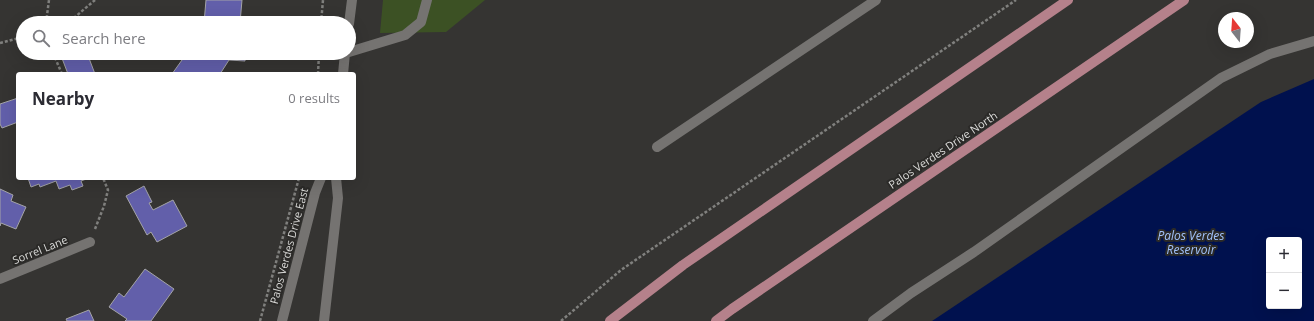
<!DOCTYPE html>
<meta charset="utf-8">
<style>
:root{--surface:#fff;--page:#f7f7f7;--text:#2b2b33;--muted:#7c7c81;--line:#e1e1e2}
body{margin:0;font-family:"Open Sans",sans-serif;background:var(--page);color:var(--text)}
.controls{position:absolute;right:12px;bottom:12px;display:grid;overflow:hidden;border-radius:4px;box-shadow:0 4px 16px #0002}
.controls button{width:36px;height:36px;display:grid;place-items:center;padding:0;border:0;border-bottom:1px solid var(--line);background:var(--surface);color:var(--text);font:20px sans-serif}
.compass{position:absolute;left:1218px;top:12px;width:36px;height:36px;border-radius:50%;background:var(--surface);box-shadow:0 4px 16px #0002;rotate:343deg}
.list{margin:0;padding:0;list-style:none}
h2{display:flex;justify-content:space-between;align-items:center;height:52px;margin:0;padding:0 16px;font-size:17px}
h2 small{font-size:13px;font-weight:400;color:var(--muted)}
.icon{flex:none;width:22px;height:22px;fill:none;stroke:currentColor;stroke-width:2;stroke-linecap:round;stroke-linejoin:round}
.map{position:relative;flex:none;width:1314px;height:321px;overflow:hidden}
.search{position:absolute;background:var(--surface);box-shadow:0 4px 16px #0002;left:16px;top:16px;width:340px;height:44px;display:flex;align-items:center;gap:10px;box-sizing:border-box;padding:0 14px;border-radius:22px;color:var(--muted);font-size:15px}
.panel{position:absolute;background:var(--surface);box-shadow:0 4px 16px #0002;left:16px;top:72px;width:340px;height:108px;border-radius:4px}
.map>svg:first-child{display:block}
.green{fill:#3c5124}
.water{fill:#00114e;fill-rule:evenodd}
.building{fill:#625faa;stroke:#a4a4a7}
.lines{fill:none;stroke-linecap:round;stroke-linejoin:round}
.path{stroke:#80807e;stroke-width:2.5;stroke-dasharray:3 2;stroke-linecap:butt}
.lane{stroke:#757371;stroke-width:10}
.street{stroke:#757371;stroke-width:10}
.secondary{stroke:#757371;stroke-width:10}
.primary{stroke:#b5818b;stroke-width:10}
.labels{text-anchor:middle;stroke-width:4;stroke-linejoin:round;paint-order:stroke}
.street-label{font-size:11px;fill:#dbdbd9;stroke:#2b2a28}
.water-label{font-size:12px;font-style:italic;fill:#a2c2fb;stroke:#2b2a28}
</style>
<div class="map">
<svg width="1314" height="321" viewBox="0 0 1314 321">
<rect width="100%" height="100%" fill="#353432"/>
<path class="green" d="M383,0H485L446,32L380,33Z"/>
<path class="water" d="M1314,79V321H932L1261,102ZM1269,240H1299V306H1269Z"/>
<path class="building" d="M206,0H242L240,23H204Z
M60,53H87L95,74H68Z
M187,53H250V56L245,55V61L229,60L220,74H172Z
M18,98V122L2,128L0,124V104Z
M28,178H89L81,181L83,186L72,190L70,185L59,189L56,181L40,187L39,184L31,187Z
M144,186L152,202L149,203L153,210L173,200L187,226L157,242L151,232L147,235L126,196Z
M0,189L13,195L11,201L26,207L16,229L1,223L0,226Z
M145,269L174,289L151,321H125L127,319L109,307L119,293L124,297Z
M89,310L94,321H67L66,319Z"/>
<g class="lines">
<path class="path" d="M46,23L49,0
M65,23L75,17L95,0
M321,23L323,0
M0,43L23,37
M53,53L62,74
M318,74L319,53
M95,229L104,206L108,190L103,178
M260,321L299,178
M561,321L621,270L1016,0"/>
<path class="lane" d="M349,52L405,35L421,22L427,0
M657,147L876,0
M873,321L911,293L974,252L1221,78L1270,54L1314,41"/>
<path class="street" d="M0,279L90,242"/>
<path class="secondary" d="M349,24L352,0
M343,74L345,53
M282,321L315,193L321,178
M324,321L338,198L336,178"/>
<path class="primary" d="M610,321L683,265L1068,0
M716,321L732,309L1184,0"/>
</g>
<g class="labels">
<g class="street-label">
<text transform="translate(943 150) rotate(-34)" y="4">Palos Verdes Drive North</text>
<text transform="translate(289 246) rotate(-75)" y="4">Palos Verdes Drive East</text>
<text transform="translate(40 250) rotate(-22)" y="4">Sorrel Lane</text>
</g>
<g class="water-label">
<text x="1191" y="240">Palos Verdes<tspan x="1191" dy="14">Reservoir</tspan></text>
</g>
</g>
</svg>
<div class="controls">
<button>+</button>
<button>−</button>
</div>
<svg class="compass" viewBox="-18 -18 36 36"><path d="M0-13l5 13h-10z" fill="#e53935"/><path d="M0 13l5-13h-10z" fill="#7c7c81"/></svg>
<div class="search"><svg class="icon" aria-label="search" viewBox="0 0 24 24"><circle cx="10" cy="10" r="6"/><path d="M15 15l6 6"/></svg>Search here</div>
<section class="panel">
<h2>Nearby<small>0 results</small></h2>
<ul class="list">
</ul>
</section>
</div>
